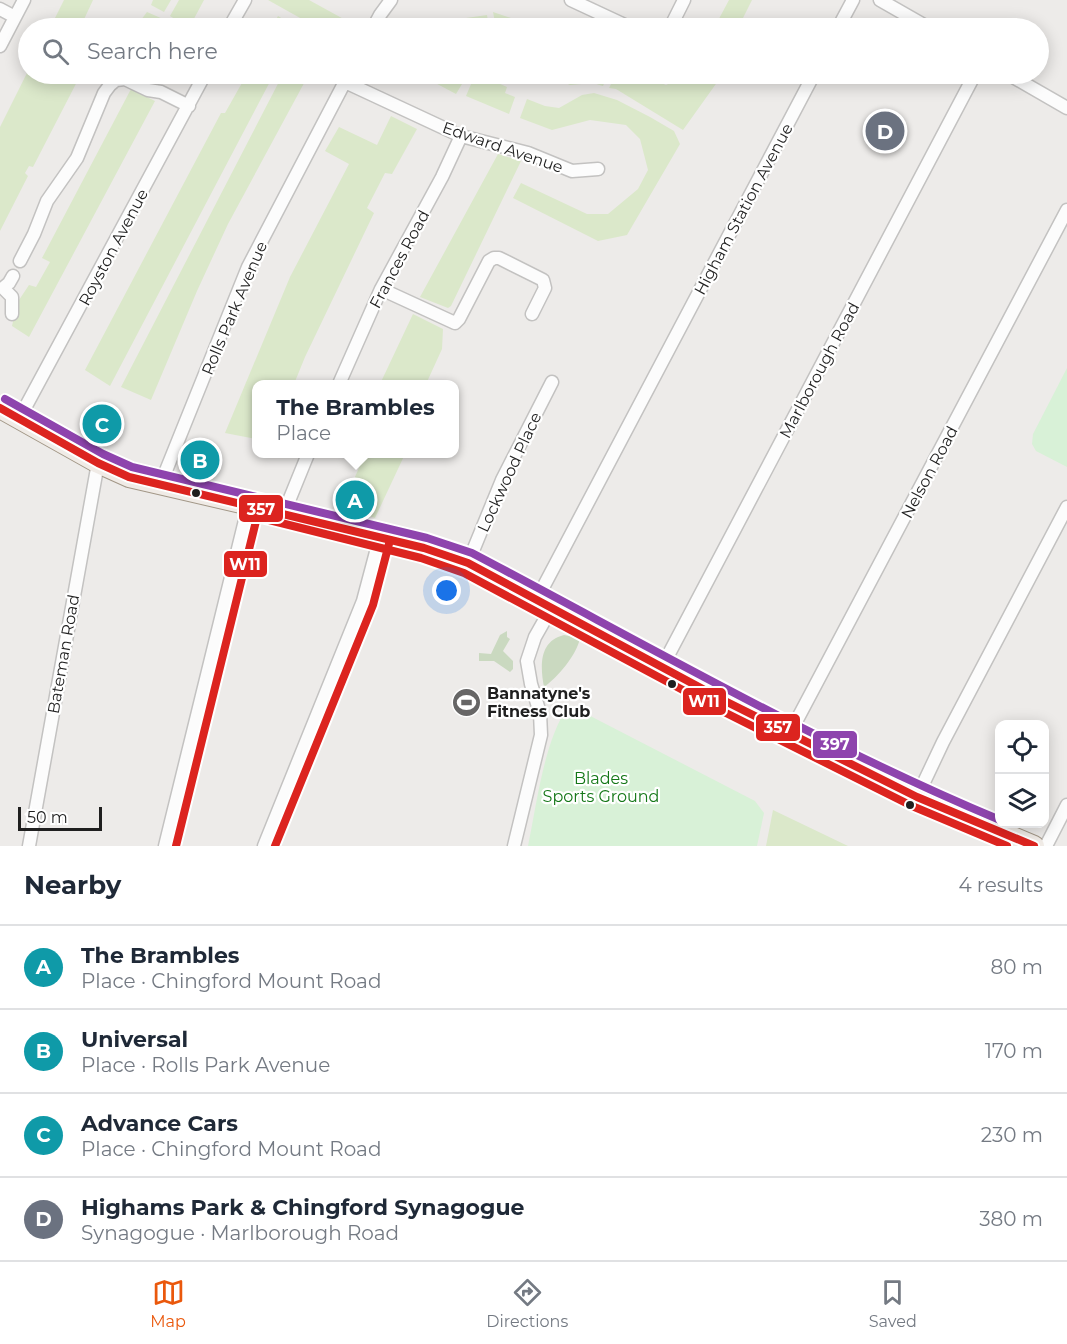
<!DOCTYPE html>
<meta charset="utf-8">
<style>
:root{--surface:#fff;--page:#f6f6f7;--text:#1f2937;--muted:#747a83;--line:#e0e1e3;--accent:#ea580c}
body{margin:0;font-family:Montserrat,sans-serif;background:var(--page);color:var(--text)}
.controls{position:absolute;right:18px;bottom:18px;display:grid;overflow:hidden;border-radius:12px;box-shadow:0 3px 15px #0003}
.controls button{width:54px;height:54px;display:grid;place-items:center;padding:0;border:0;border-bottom:2px solid var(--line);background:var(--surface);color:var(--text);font:30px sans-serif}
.scale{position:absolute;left:18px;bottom:15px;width:84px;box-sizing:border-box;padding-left:6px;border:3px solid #1f1f1f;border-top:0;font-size:16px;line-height:21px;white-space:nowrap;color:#1f1f1f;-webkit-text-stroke:4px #fff;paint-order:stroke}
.you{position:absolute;left:447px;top:591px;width:21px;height:21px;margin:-15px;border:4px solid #fff;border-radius:50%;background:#1a73e8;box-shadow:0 0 0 9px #1a73e833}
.badge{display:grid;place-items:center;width:39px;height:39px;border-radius:50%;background:var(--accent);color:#fff;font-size:20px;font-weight:700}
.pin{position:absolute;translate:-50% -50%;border:3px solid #fff;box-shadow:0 2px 6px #0006}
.popup{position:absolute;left:252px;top:380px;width:207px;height:78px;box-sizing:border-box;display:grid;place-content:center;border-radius:12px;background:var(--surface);filter:drop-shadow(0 2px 4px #0005);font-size:20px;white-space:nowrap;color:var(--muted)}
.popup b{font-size:22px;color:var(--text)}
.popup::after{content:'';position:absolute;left:50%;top:100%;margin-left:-12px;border:12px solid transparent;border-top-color:var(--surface)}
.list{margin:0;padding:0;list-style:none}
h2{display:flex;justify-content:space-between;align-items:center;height:78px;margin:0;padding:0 24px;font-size:26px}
h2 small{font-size:20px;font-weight:400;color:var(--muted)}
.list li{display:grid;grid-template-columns:39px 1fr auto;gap:18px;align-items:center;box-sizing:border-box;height:84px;padding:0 24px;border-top:2px solid var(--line)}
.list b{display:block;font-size:22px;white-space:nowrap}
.list p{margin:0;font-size:20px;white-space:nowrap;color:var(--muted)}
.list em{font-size:20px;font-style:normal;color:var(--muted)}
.icon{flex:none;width:33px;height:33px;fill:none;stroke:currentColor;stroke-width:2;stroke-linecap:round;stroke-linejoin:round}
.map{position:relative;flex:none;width:1067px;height:846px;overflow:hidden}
.search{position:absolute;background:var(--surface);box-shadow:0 3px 15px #0003;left:18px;right:18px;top:18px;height:66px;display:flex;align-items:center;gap:15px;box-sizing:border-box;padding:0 21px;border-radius:33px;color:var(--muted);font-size:22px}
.sheet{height:414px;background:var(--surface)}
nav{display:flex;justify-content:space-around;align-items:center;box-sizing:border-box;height:84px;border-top:2px solid var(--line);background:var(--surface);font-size:16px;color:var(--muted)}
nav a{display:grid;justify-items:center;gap:3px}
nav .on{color:var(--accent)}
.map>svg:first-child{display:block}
.grass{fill:#dbe8ca}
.forest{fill:#cad9c0}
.park{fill:#d8f1d7}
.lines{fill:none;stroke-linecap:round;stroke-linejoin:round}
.minor-casing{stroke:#c3c2c1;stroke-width:15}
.primary-casing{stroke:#a29787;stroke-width:22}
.minor{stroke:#fcfcfc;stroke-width:12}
.primary{stroke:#f0ebe6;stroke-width:20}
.bus-1-casing{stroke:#fff;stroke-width:12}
.bus-2-casing{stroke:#fff;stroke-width:12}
.bus-3-casing{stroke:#fff;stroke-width:12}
.bus-1{stroke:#dc241f;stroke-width:8}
.bus-2{stroke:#dc241f;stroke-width:8}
.bus-3{stroke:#8e44ad;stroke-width:8}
.bus-dot{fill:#1f1f1f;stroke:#fff;stroke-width:2}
.labels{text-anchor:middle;stroke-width:4.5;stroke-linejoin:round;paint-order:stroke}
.street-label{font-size:16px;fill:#1f1f1f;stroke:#fff}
.poi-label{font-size:16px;font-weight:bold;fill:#1f1f1f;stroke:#fff;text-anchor:start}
.park-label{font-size:16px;fill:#147717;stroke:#fff}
.line-badge{stroke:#fff;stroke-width:2}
.badge-label{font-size:16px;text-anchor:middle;font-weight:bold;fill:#fff}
</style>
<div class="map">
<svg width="1067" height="846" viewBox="0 0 1067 846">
<rect width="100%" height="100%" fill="#edebe9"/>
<path class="grass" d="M64,0H93L80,28H50Z
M153,0H171L164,12L151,5Z
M179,0H204L189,28L170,16Z
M268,0H309L360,28H318Z
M729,0H752L738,28H714Z
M147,12L163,19L158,28H135Z
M493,12L511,18L536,28H496Z
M487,15L489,28H431V23Z
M278,16L298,28H271Z
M28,71V74H81L33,167L29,166L25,173L28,176L0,231V127Z
M142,74H164L158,85L141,76Z
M247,74H274L110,386L85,370L221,113H225Z
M283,74H309L228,224L197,291L151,400L121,387Z
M428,74H468L456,94L426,78Z
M545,74H608L603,86L593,83L570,85Z
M616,74H640L666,85L688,74H723L683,130L616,89L609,88Z
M474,77L484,82L486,81L495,84L498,83L507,87L505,93L515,97L509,114L466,96Z
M131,89L155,101L29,337L12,326L17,303L29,285L36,287L50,262L42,258Z
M594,93L617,100L650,117L674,131L680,144L627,235L598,241L513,198L521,183L587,214H608L638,189L648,170L640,139L626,125L590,120L552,130L520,118L527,99L545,106L559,108L582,95Z
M391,116L417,129L392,174L385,173L367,208L374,213L305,357L294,384H256V439L225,433L290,277L349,164L325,151L339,127L377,145Z
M498,154L521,161L451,306L448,308L420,297Z
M413,314L443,329L442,349L426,384H380Z
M365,454H405L375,518L366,515L373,495L351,486Z
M773,810L848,846H766Z"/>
<path class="forest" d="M507,631V637L510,639L503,651L513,661V669L510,672L494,661H479V653L491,654L500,635Z
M564,635L580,638C577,655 557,678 544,687C540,666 539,641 564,635Z"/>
<path class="park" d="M1067,368V467L1036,451L1032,444L1033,434Z
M569,705L755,801L764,813L757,846H528C537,803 544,740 569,705Z"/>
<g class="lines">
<defs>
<path id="minor" d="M571,0L631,28
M880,0L929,28
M0,9L15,17
M229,28L245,0
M373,28L380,15L391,0
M670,28L684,0
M838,28L853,0
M0,46L24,0
M1008,74L1067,108
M345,82L461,136L528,153L572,171L598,169
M20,261L34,234L47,201L77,158L104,93L110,85L116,80L125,79L148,90L161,92L189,106
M381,289L455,323L459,319L489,261L494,258H499L543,280L545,288L532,314
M12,314V297L3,288L9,283L13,276
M339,384L381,289L442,177L461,136
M19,419L205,74
M161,483L248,267L349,74
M284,513L308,454
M468,563L502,480L552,382
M537,599L814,74
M662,667L975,74
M790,733L1067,210
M917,797L943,742L1067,507
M29,846L98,463
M165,846L249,504
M264,846L363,601L380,537
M514,846L541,735L540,713L531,684L527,661L535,637L552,607
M1046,846L1067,805"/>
<path id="primary" d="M0,408L98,463L129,477L284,513L424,548L468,563L727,702L917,797L1034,846"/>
</defs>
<use href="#minor" class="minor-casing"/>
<use href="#primary" class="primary-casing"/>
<use href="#minor" class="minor"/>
<use href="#primary" class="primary"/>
<defs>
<path id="bus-1" d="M0,408L98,463L129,477L424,548L468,563L727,702L917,797L1034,846"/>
<path id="bus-2" d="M176,846L257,517L421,558L464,573L722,711L912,806L1007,846
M275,846L373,605L390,540"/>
<path id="bus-3" d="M5,399L103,454L132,467L427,538L472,553C647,645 818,744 1000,820"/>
</defs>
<use href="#bus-1" class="bus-1-casing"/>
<use href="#bus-2" class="bus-2-casing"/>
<use href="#bus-3" class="bus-3-casing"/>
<use href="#bus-1" class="bus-1"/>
<use href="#bus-2" class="bus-2"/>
<use href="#bus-3" class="bus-3"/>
</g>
<defs>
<symbol id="stadium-disc" viewBox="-11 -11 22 22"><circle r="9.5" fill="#676666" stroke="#fff"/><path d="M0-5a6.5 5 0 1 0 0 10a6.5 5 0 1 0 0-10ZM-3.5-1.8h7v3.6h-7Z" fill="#fff"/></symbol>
</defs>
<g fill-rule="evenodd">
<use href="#stadium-disc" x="450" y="686" width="33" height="33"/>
</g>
<g class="bus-dot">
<circle cx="196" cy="493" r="5"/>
<circle cx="672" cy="684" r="5"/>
<circle cx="910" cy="805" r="5"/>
</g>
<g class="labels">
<g class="street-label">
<text transform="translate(503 147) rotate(19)" y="6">Edward Avenue</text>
<text transform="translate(743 209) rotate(-62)" y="6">Higham Station Avenue</text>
<text transform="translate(113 247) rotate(-62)" y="6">Royston Avenue</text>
<text transform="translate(399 259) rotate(-62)" y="6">Frances Road</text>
<text transform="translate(234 308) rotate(-67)" y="6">Rolls Park Avenue</text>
<text transform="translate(819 370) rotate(-62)" y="6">Marlborough Road</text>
<text transform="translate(509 472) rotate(-65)" y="6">Lockwood Place</text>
<text transform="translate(929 472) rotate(-62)" y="6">Nelson Road</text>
<text transform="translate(63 654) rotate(-80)" y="6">Bateman Road</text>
</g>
<g class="poi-label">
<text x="487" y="699">Bannatyne's<tspan x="487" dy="18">Fitness Club</tspan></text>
</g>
<g class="park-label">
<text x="601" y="784">Blades<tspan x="601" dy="18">Sports Ground</tspan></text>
</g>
</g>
<g class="line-badge">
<rect x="238" y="494" width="46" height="29" rx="6" fill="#dc241f"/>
<rect x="223" y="550" width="45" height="28" rx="6" fill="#dc241f"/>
<rect x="682" y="687" width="45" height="29" rx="6" fill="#dc241f"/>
<rect x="755" y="713" width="46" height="29" rx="6" fill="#dc241f"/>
<rect x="812" y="730" width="46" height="29" rx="6" fill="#8e44ad"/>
</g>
<g class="badge-label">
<text x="261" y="515">357</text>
<text x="245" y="570">W11</text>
<text x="704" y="707">W11</text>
<text x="778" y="733">357</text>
<text x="835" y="750">397</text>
</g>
</svg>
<div class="controls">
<button><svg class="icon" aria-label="locate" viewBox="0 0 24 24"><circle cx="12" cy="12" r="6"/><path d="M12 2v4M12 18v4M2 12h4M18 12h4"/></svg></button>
<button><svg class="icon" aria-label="layers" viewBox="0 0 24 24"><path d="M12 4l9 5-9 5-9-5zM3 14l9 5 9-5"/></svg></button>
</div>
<div class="scale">50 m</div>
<div class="you"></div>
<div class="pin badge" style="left:355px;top:500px;background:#0f9aa8">A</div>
<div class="popup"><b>The Brambles</b>Place</div>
<div class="pin badge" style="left:200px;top:460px;background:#0f9aa8">B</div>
<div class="pin badge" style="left:102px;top:424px;background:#0f9aa8">C</div>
<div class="pin badge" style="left:885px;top:131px;background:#6b7280">D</div>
<div class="search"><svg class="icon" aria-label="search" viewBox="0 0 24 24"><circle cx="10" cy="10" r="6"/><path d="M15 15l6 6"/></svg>Search here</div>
</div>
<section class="sheet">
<h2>Nearby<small>4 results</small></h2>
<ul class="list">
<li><span class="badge" style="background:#0f9aa8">A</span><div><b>The Brambles</b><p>Place · Chingford Mount Road</p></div><em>80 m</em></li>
<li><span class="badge" style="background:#0f9aa8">B</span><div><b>Universal</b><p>Place · Rolls Park Avenue</p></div><em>170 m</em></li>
<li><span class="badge" style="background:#0f9aa8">C</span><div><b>Advance Cars</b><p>Place · Chingford Mount Road</p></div><em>230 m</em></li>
<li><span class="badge" style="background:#6b7280">D</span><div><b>Highams Park &amp; Chingford Synagogue</b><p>Synagogue · Marlborough Road</p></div><em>380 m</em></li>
</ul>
</section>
<nav>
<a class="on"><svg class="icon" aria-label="map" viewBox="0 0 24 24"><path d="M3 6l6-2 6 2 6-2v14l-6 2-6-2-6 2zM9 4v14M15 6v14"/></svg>Map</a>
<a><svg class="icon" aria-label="directions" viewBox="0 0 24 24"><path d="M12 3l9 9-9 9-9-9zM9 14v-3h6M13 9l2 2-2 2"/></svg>Directions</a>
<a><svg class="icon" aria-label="saved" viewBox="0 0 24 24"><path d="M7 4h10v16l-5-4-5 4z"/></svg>Saved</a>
</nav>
